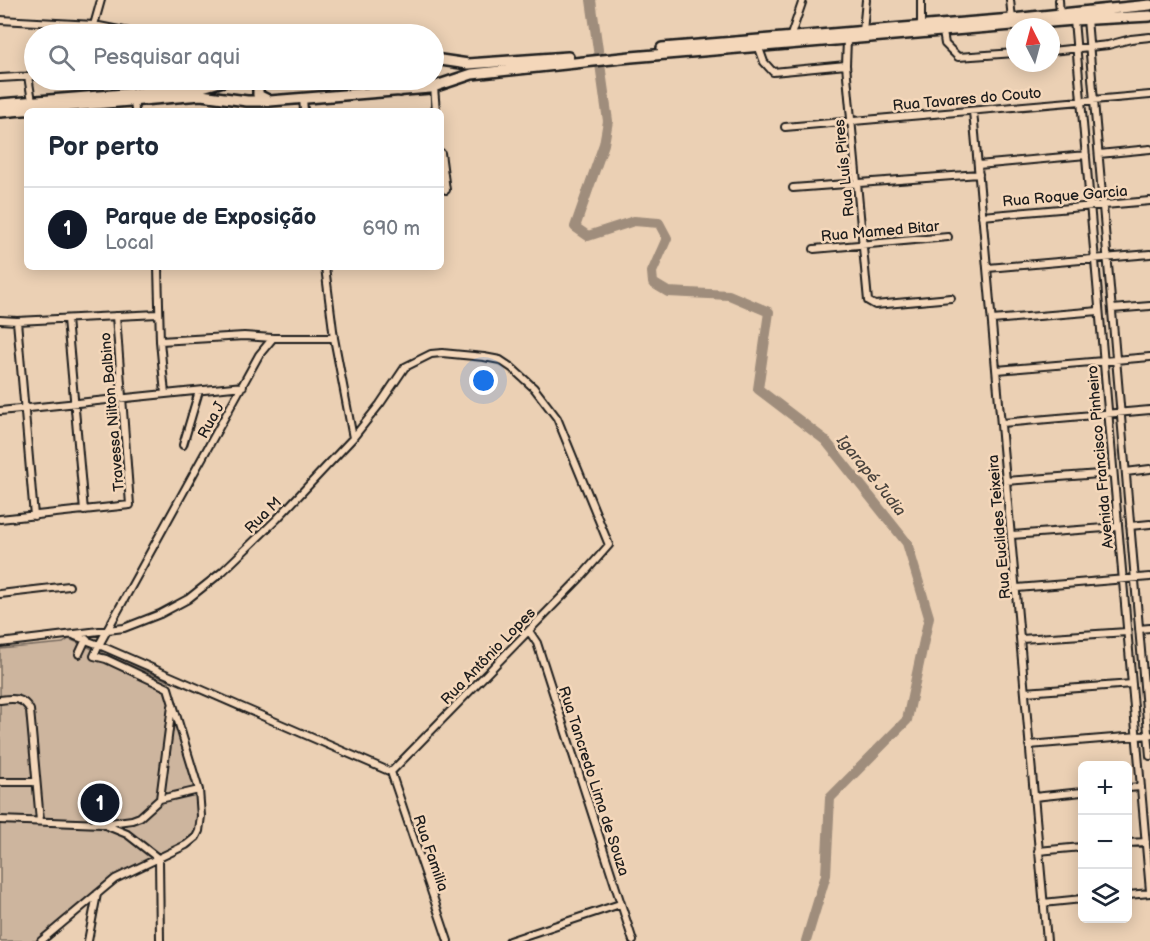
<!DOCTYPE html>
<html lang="pt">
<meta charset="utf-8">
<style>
:root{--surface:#fff;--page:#f2f2f3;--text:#1f2937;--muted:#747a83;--line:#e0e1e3;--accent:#111827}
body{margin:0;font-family:"Balsamiq Sans",sans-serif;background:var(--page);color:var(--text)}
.controls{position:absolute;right:18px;bottom:18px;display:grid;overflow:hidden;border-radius:9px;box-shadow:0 3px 15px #0003}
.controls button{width:54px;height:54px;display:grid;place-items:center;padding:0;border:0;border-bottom:2px solid var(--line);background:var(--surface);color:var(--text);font:30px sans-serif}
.compass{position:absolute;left:1006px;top:18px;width:54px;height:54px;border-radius:50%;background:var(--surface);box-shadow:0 3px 15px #0003;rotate:354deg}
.you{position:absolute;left:484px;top:381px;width:21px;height:21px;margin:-15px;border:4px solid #fff;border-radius:50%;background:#1a73e8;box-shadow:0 0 0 9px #1a73e833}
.badge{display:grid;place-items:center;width:39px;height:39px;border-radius:50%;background:var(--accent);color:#fff;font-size:20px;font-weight:700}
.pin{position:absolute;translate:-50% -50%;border:3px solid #fff;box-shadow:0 2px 6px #0006}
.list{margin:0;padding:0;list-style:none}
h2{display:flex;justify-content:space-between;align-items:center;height:78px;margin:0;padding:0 24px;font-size:26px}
h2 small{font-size:20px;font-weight:400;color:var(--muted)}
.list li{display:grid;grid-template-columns:39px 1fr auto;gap:18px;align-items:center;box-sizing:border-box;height:84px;padding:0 24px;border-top:2px solid var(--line)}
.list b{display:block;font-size:22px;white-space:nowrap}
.list p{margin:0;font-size:20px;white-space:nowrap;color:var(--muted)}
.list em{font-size:20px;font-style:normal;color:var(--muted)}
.icon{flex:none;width:33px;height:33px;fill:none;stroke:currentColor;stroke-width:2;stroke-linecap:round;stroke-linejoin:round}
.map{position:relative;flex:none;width:1150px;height:941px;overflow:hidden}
.search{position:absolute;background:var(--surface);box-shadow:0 3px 15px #0003;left:24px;top:24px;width:420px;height:66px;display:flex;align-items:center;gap:15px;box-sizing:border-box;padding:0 21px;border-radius:33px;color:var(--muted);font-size:22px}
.panel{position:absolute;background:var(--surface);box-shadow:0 3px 15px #0003;left:24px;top:108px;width:420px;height:162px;border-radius:9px}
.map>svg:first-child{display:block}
.green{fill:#cdb59e;stroke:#74685d;stroke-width:1.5}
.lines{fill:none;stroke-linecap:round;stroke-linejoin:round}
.river{stroke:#9f8d7c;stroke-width:10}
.minor-casing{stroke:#1c1c1c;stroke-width:10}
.highway-casing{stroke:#1c1c1c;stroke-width:14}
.minor{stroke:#f4d7ba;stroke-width:6}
.highway{stroke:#f4d7ba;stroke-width:9}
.labels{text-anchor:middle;stroke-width:5;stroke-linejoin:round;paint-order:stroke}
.street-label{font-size:15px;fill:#1c1c1c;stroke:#f4d7ba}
.water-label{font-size:16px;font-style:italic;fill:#4a443e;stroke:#f4d7ba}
</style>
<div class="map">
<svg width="1150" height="941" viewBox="0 0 1150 941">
<rect width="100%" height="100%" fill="#ebd0b4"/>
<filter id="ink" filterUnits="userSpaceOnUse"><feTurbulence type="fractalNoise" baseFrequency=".0167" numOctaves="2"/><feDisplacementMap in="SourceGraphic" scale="12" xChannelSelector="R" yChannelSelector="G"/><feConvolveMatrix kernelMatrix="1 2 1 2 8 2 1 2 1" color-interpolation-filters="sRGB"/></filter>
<g filter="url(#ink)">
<path class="green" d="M69,639L169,681C175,725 201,771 201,814C201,822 198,830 196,837L115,879L41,941H0V649L63,643Z"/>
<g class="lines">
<path class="river" d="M591,0L608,121L604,144L575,227L588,236L634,221L659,223L667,238L652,272L653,283L668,292L729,295L769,312L758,389L825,440L907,543L929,617L907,720L830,798L826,875L806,941"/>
<defs>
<path id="minor" d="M1010,0L1012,19
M1059,0L1060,15
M1087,19L1150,756
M0,20L94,25L139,34
M1074,20L1150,891
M921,26V0
M863,31L866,0
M943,32L945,44L958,57L1015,53
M94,34V25L101,0
M790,38L803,0
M847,40L846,65L868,301L875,305L951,298
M759,48L764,62L773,72L846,65
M1051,51L1108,45L1131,39L1150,37
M28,76L32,101
M0,78L34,76
M434,87L436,111
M303,98L304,111
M134,100L135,111
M973,111L1047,941
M785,127L1150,95
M441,153L446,190
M1099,154L1150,149
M978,165L1086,155
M793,188L979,174
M982,216L1150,201
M814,249L948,237
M158,267L160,341L165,394
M988,268L1150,254
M1112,309L1150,306
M67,319L84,511
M0,320L17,321L158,314
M992,320L1099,311
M17,321L34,516
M273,338L259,355L99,645L391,772
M334,338L353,438
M160,341L244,336L273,338H334L325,267
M997,370L1150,357
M0,411L243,386
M1002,423L1150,410
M183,445L199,391
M1126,472L1150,469
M1006,481L1113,473
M0,519L130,505L116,316
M1130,526L1150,524
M1012,535L1118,527
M1017,588L1150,577
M0,594L69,586
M1139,629L1150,628
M529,631L537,643L633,941
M1021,639L1127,632
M0,643L124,628L160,614L188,599L222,572L277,519L353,438L380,404L405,367L431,354L442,353L484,357L500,360L512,368L534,388L557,418L609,545L580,578L391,772
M79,654L86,639
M1025,692L1132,684
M0,700C13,698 23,697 30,710L40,821
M1029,745L1150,735
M391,772L448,941
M0,782H36
M1128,788L1141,787
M1034,797L1082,792
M160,799L199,790
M0,820L102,824L132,820L140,817L160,799L172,706
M105,825L127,834L159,859L160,941
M1128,843L1146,842
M1038,851L1082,847
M1128,895L1150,893
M1043,903L1082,899
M41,941L115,879L186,845L196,837L199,831L201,816L199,790L168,688L106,659L94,656L99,645L75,636
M88,941L97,894
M509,941L620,904"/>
<path id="highway" d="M662,48L1012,19L1150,5
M434,59L468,64L568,57
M258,80V95L268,100
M400,91L410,80
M0,104L199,88L227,80
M0,112L201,95L247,101H270L430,88L472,74L631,57L1074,20L1150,16"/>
</defs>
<use href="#minor" class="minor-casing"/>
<use href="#highway" class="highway-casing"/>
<use href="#minor" class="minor"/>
<use href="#highway" class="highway"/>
</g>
</g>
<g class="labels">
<g class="street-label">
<text transform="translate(967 99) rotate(-5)" y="5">Rua Tavares do Couto</text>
<text transform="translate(844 168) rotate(-96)" y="5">Rua Luís Pires</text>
<text transform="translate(1065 196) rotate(-5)" y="5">Rua Roque Garcia</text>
<text transform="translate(880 231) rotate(-5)" y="5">Rua Mamed Bitar</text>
<text transform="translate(112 412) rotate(-95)" y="5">Travessa Nilton Balbino</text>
<text transform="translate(211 420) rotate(-61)" y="5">Rua J</text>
<text transform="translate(1100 457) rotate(-95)" y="5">Avenida Francisco Pinheiro</text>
<text transform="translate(263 515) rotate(-45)" y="5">Rua M</text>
<text transform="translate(999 527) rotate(-95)" y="5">Rua Euclides Teixeira</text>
<text transform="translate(488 656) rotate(-46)" y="5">Rua Antônio Lopes</text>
<text transform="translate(594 781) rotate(72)" y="5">Rua Tancredo Lima de Souza</text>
<text transform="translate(431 853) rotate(71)" y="5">Rua Familia</text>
</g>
<g class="water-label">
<text transform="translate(872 475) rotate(51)" y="6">Igarapé Judia</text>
</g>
</g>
</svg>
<div class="controls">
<button>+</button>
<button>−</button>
<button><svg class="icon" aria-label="layers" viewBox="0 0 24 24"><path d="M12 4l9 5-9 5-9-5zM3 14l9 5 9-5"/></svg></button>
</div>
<svg class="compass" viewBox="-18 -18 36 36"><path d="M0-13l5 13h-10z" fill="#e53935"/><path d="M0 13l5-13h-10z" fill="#747a83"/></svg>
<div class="you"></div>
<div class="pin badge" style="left:100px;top:803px">1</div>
<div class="search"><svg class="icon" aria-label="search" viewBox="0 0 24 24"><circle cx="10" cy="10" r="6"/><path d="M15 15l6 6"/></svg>Pesquisar aqui</div>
<section class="panel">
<h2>Por perto<small></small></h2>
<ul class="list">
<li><span class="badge">1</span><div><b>Parque de Exposição</b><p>Local</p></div><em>690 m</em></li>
</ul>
</section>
</div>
